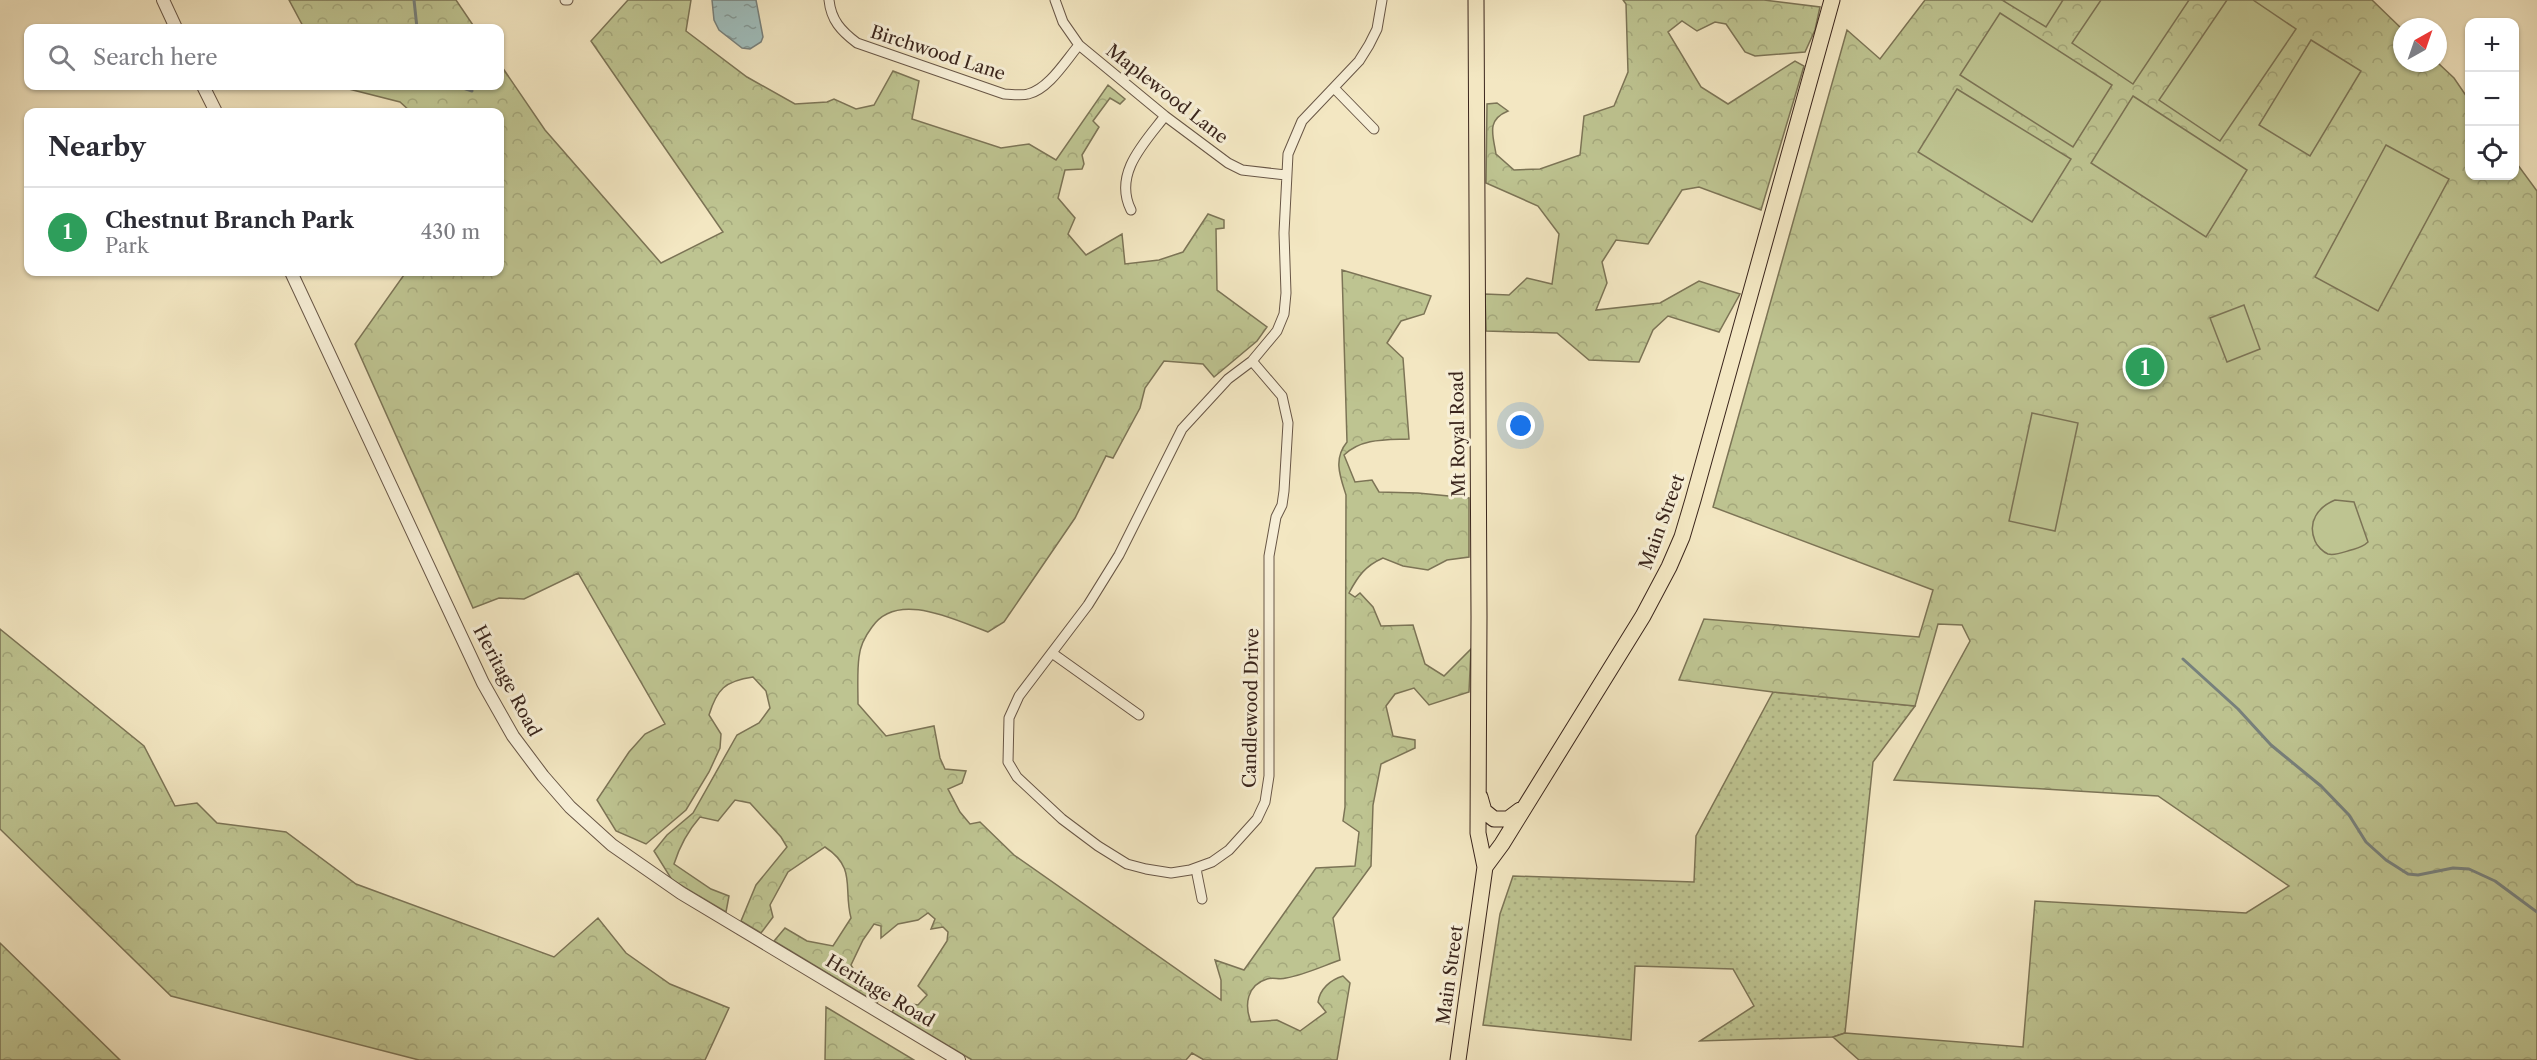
<!DOCTYPE html>
<meta charset="utf-8">
<style>
:root{--surface:#fff;--page:#f7f7f7;--text:#2b2b33;--muted:#7c7c81;--line:#e1e1e2;--accent:#8f2418}
body{margin:0;font-family:"Libre Caslon Text",serif;background:var(--page);color:var(--text)}
.controls{position:absolute;right:18px;top:18px;display:grid;overflow:hidden;border-radius:12px;box-shadow:0 2px 4px #0004}
.controls button{width:54px;height:54px;display:grid;place-items:center;padding:0;border:0;border-bottom:2px solid var(--line);background:var(--surface);color:var(--text);font:30px sans-serif}
.compass{position:absolute;left:2393px;top:18px;width:54px;height:54px;border-radius:50%;background:var(--surface);box-shadow:0 2px 4px #0004;rotate:40deg}
.you{position:absolute;left:1521px;top:426px;width:21px;height:21px;margin:-15px;border:4px solid #fff;border-radius:50%;background:#1a73e8;box-shadow:0 0 0 9px #1a73e833}
.badge{display:grid;place-items:center;width:39px;height:39px;border-radius:50%;background:var(--accent);color:#fff;font-size:20px;font-weight:700}
.pin{position:absolute;translate:-50% -50%;border:3px solid #fff;box-shadow:0 2px 6px #0006}
.list{margin:0;padding:0;list-style:none}
h2{display:flex;justify-content:space-between;align-items:center;height:78px;margin:0;padding:0 24px;font-size:26px}
h2 small{font-size:20px;font-weight:400;color:var(--muted)}
.list li{display:grid;grid-template-columns:39px 1fr auto;gap:18px;align-items:center;box-sizing:border-box;height:90px;padding:0 24px;border-top:2px solid var(--line)}
.list b{display:block;font-size:22px;white-space:nowrap}
.list p{margin:0;font-size:20px;white-space:nowrap;color:var(--muted)}
.list em{font-size:20px;font-style:normal;color:var(--muted)}
.icon{flex:none;width:33px;height:33px;fill:none;stroke:currentColor;stroke-width:2;stroke-linecap:round;stroke-linejoin:round}
.map{position:relative;flex:none;width:2537px;height:1060px;overflow:hidden}
.search{position:absolute;background:var(--surface);box-shadow:0 2px 4px #0004;left:24px;top:24px;width:480px;height:66px;display:flex;align-items:center;gap:15px;box-sizing:border-box;padding:0 21px;border-radius:12px;color:var(--muted);font-size:22px}
.panel{position:absolute;background:var(--surface);box-shadow:0 2px 4px #0004;left:24px;top:108px;width:480px;height:168px;border-radius:12px}
.map>svg:first-child{display:block}
.grass{fill:url(#grass-dots);stroke:#7c7456;stroke-width:1.5}
.forest{fill:url(#forest-crowns);stroke:#7c7456;stroke-width:1.5}
.garden{fill:#bec491;stroke:#7c7456;stroke-width:1.5}
.water{fill:url(#water-ripples);stroke:#77817d;stroke-width:1.5}
.lines{fill:none;stroke-linecap:round;stroke-linejoin:round}
.stream{stroke:#77817d;stroke-width:3}
.minor-casing{stroke:#685646;stroke-width:11}
.tertiary-casing{stroke:#685646;stroke-width:14}
.primary-casing{stroke:#3a251c;stroke-width:17}
.minor{stroke:#f7efd7;stroke-width:9}
.tertiary{stroke:#f7efd7;stroke-width:12}
.primary{stroke:#f3e7c2;stroke-width:15}
.labels{text-anchor:middle;stroke-width:6;stroke-linejoin:round;paint-order:stroke}
.street-label{font-size:18px;fill:#3a251c;stroke:#f7efd7}
</style>
<div class="map">
<svg width="2537" height="1060" viewBox="0 0 2537 1060">
<defs>
<pattern id="grass-dots" width="8" height="8" patternUnits="userSpaceOnUse" patternTransform="scale(1.5)"><rect width="8" height="8" fill="#bec491"/><path d="M2 2h.1M6 6h.1" fill="none" stroke="#a4a87c" stroke-width="1.8" stroke-linecap="round"/></pattern>
<pattern id="forest-crowns" width="20" height="18" patternUnits="userSpaceOnUse" patternTransform="scale(1.5)"><rect width="20" height="18" fill="#bec491"/><path d="M2 6a3 3 0 1 1 6 0M12 15a3 3 0 1 1 6 0" fill="none" stroke="#a4a87c"/></pattern>
<pattern id="water-ripples" width="26" height="14" patternUnits="userSpaceOnUse" patternTransform="scale(1.5)"><rect width="26" height="14" fill="#9fbebd"/><path d="M2 4q2-2 4 0t4 0M15 11q2-2 4 0t4 0" fill="none" stroke="#839a99"/></pattern>
</defs>
<rect width="100%" height="100%" fill="#f3e7c2"/>
<filter id="stains"><feTurbulence type="fractalNoise" baseFrequency=".00333" numOctaves="4"/><feColorMatrix values="0 0 0 0 .2 0 0 0 0 .09 0 0 0 0 .02 0 0 0 .5 -.17"/></filter>
<radialGradient id="worn" r=".72"><stop offset=".6" stop-color="#630" stop-opacity="0"/><stop offset="1" stop-color="#630" stop-opacity=".3"/></radialGradient>
<path class="grass" d="M1773,692L1915,706L1873,762L1845,1033L1833,1037L1700,1041L1754,1006L1733,969L1635,966L1631,1040L1483,1025L1500,914L1513,876L1694,882L1696,836Z"/>
<path class="forest" d="M289,0H456L475,28H304Z
M628,0H691L686,31L747,77L795,104L827,102L834,99L856,109L874,105L893,71L919,81L912,119L1001,148L1029,144L1056,160L1108,85L1125,99L1120,104L1110,98L1093,121L1099,127L1082,155L1084,164L1082,169L1065,170L1058,198L1075,218L1068,234L1086,255L1122,234L1125,264L1159,260L1183,252L1208,214L1224,220V228L1216,229L1217,290L1267,327L1257,341L1214,377L1203,364L1164,361L1145,388L1140,408L1113,458L1106,456L1075,518L1004,622L988,632C955,620 897,590 872,627C866,635 860,646 859,657C857,672 858,688 858,704L886,736L934,726L940,758L945,769L966,771L962,783L948,789L960,812L970,824L980,822L1014,855L1221,1000V980L1215,960L1244,970L1316,868L1355,866L1359,832L1343,821L1345,807L1346,495C1340,476 1333,459 1347,442L1342,270L1431,296L1424,314L1401,321L1387,343L1403,358L1409,439C1386,440 1362,438 1344,455L1355,482L1372,480L1379,492L1418,493L1469,498V557L1447,560L1428,570L1403,566L1383,558C1365,566 1358,576 1349,593L1355,597L1360,593L1373,607L1381,626L1413,625L1425,664L1444,676L1471,649L1469,692L1429,705L1414,688L1395,694L1386,706L1393,736L1415,740V748L1381,764L1373,805L1371,866L1333,918L1340,960C1323,966 1304,975 1286,978C1280,980 1273,977 1267,979C1247,985 1244,1005 1251,1022L1277,1020L1300,1031L1326,1012L1318,1002C1320,989 1330,980 1343,976L1350,983L1337,1060H1204L1192,1053L1186,1060H972L892,1012L899,1002L918,1005L927,995L918,986L947,941L948,932L943,927L931,929L935,919L928,913L918,920L898,924L881,938V926L874,924L863,940L851,965L862,984L881,995L877,1003L774,941L785,928L807,941L833,946L851,918C843,888 857,868 825,847L788,872L770,905L773,917L761,933L741,921L756,885L787,847L781,837L750,803L735,800L718,821L700,817C687,832 680,845 674,864L711,889L729,896L726,912L672,880L654,851L667,835L693,813L737,735L759,723L770,708L766,691L753,677C725,681 717,689 709,715L721,734L720,748L709,772L686,810L646,844L616,831L597,800L629,752L645,734L665,724L578,573L524,599L499,598L473,608L355,344L406,272H500V112H411L400,102L337,86H500V64L545,130L661,263L723,232L591,41Z
M1623,0H1764L1820,7L1815,30L1805,52L1755,56L1745,52L1726,24L1715,22L1697,31L1682,21L1668,32L1701,87L1728,104L1795,61L1804,66L1761,210L1699,187L1682,190L1648,244L1616,240L1602,262L1607,283L1596,310L1660,303L1699,281L1740,294L1719,332L1668,316L1653,330L1639,362L1589,360L1557,333L1486,331L1485,294L1509,295L1527,278L1552,284L1559,234L1538,206L1486,183L1487,104L1497,103L1508,111C1486,120 1493,135 1496,154L1514,170L1540,169L1580,155L1584,116L1614,106L1628,72L1626,4Z
M1925,0H2372L2402,29V63H2438L2454,78L2469,100L2470,176H2514L2515,161L2537,191V1060H1859L1833,1037L1845,1033L2023,1047L2035,901L2246,913L2289,886L2158,796L1894,780L1970,641L1962,625L1938,624L1915,706L1773,692L1679,680L1704,619L1919,637L1933,590L1713,507L1847,30L1880,59Z
M0,629L144,746L175,806L197,803L217,823L286,832L356,884L554,957L598,918L626,953L670,984L729,1008L705,1060H419L171,996L0,829Z
M0,943L120,1060H0Z
M826,1007L914,1060H825Z"/>
<path class="garden" d="M2002,0H2063L2046,27Z
M2101,0H2189L2133,84L2072,43Z
M2227,0H2253L2296,29L2220,141L2159,100Z
M2000,13L2112,85L2073,147L1960,75Z
M2311,40L2361,71L2310,156L2259,125Z
M1957,89L2071,159L2032,222L1918,152Z
M2133,96L2247,170L2206,237L2091,163Z
M2386,145L2449,179L2378,311L2315,277Z
M2244,305L2260,349L2227,362L2210,318Z
M2032,413L2078,423L2055,531L2009,521Z
M2335,500L2354,502L2368,542C2363,547 2358,548 2351,550C2344,552 2335,556 2328,554C2323,552 2317,546 2315,541C2307,522 2318,507 2335,500Z"/>
<path class="water" d="M712,0H756L763,37L761,42L750,49L742,48L719,30L714,20Z"/>
<g class="lines">
<path class="stream" d="M414,0L417,28
M457,86L472,91
M2183,659L2238,709L2271,745L2321,786L2349,815L2366,842L2386,860L2408,874L2418,875L2453,868L2469,869L2495,881L2537,912"/>
<defs>
<path id="minor" d="M565,0H568
M829,0C831,20 841,31 857,43L1004,94C1011,94 1021,96 1028,94C1049,89 1066,60 1079,45
M1055,0L1063,22L1079,45L1165,116L1228,163L1242,170L1286,175
M1334,88L1374,129
M1131,210C1113,174 1144,143 1165,116
M1252,361L1282,396L1288,423L1284,491L1282,505L1276,517L1269,556V776L1265,802L1257,819L1229,850L1212,862L1190,870L1171,873L1146,869L1127,864L1098,846L1062,819L1017,777L1008,762L1009,718L1019,696L1088,605L1119,555L1182,429L1228,379L1252,361L1277,331L1284,314L1286,293L1284,233L1288,154L1302,121L1359,61L1369,45L1377,29L1382,0
M1052,653L1139,715
M1196,869L1202,899"/>
<path id="tertiary" d="M163,0L176,28
M203,86L216,112
M291,272L483,683L513,736L543,776L570,807L612,845L681,893L959,1060"/>
<path id="primary" d="M1476,0L1479,616L1478,833L1485,867
M1480,797L1484,811L1494,819H1508L1520,810
M1458,1060L1485,867L1502,844L1643,616L1669,567L1682,537L1693,500L1832,0"/>
</defs>
<use href="#minor" class="minor-casing"/>
<use href="#tertiary" class="tertiary-casing"/>
<use href="#primary" class="primary-casing"/>
<use href="#minor" class="minor"/>
<use href="#tertiary" class="tertiary"/>
<use href="#primary" class="primary"/>
</g>
<g class="labels">
<g class="street-label">
<text transform="translate(938 53) rotate(18)" y="6">Birchwood Lane</text>
<text transform="translate(1167 94) rotate(38)" y="6">Maplewood Lane</text>
<text transform="translate(1458 434) rotate(-91)" y="6">Mt Royal Road</text>
<text transform="translate(1662 522) rotate(-70)" y="6">Main Street</text>
<text transform="translate(507 681) rotate(62)" y="6">Heritage Road</text>
<text transform="translate(1251 708) rotate(-89)" y="6">Candlewood Drive</text>
<text transform="translate(1450 975) rotate(-82)" y="6">Main Street</text>
<text transform="translate(880 991) rotate(31)" y="6">Heritage Road</text>
</g>
</g>
<rect width="100%" height="100%" filter="url(#stains)"/>
<rect width="100%" height="100%" fill="url(#worn)"/>
</svg>
<div class="controls">
<button>+</button>
<button>−</button>
<button><svg class="icon" aria-label="locate" viewBox="0 0 24 24"><circle cx="12" cy="12" r="6"/><path d="M12 2v4M12 18v4M2 12h4M18 12h4"/></svg></button>
</div>
<svg class="compass" viewBox="-18 -18 36 36"><path d="M0-13l5 13h-10z" fill="#e53935"/><path d="M0 13l5-13h-10z" fill="#7c7c81"/></svg>
<div class="you"></div>
<div class="pin badge" style="left:2145px;top:367px;background:#2e9e5b">1</div>
<div class="search"><svg class="icon" aria-label="search" viewBox="0 0 24 24"><circle cx="10" cy="10" r="6"/><path d="M15 15l6 6"/></svg>Search here</div>
<section class="panel">
<h2>Nearby<small></small></h2>
<ul class="list">
<li><span class="badge" style="background:#2e9e5b">1</span><div><b>Chestnut Branch Park</b><p>Park</p></div><em>430 m</em></li>
</ul>
</section>
</div>
